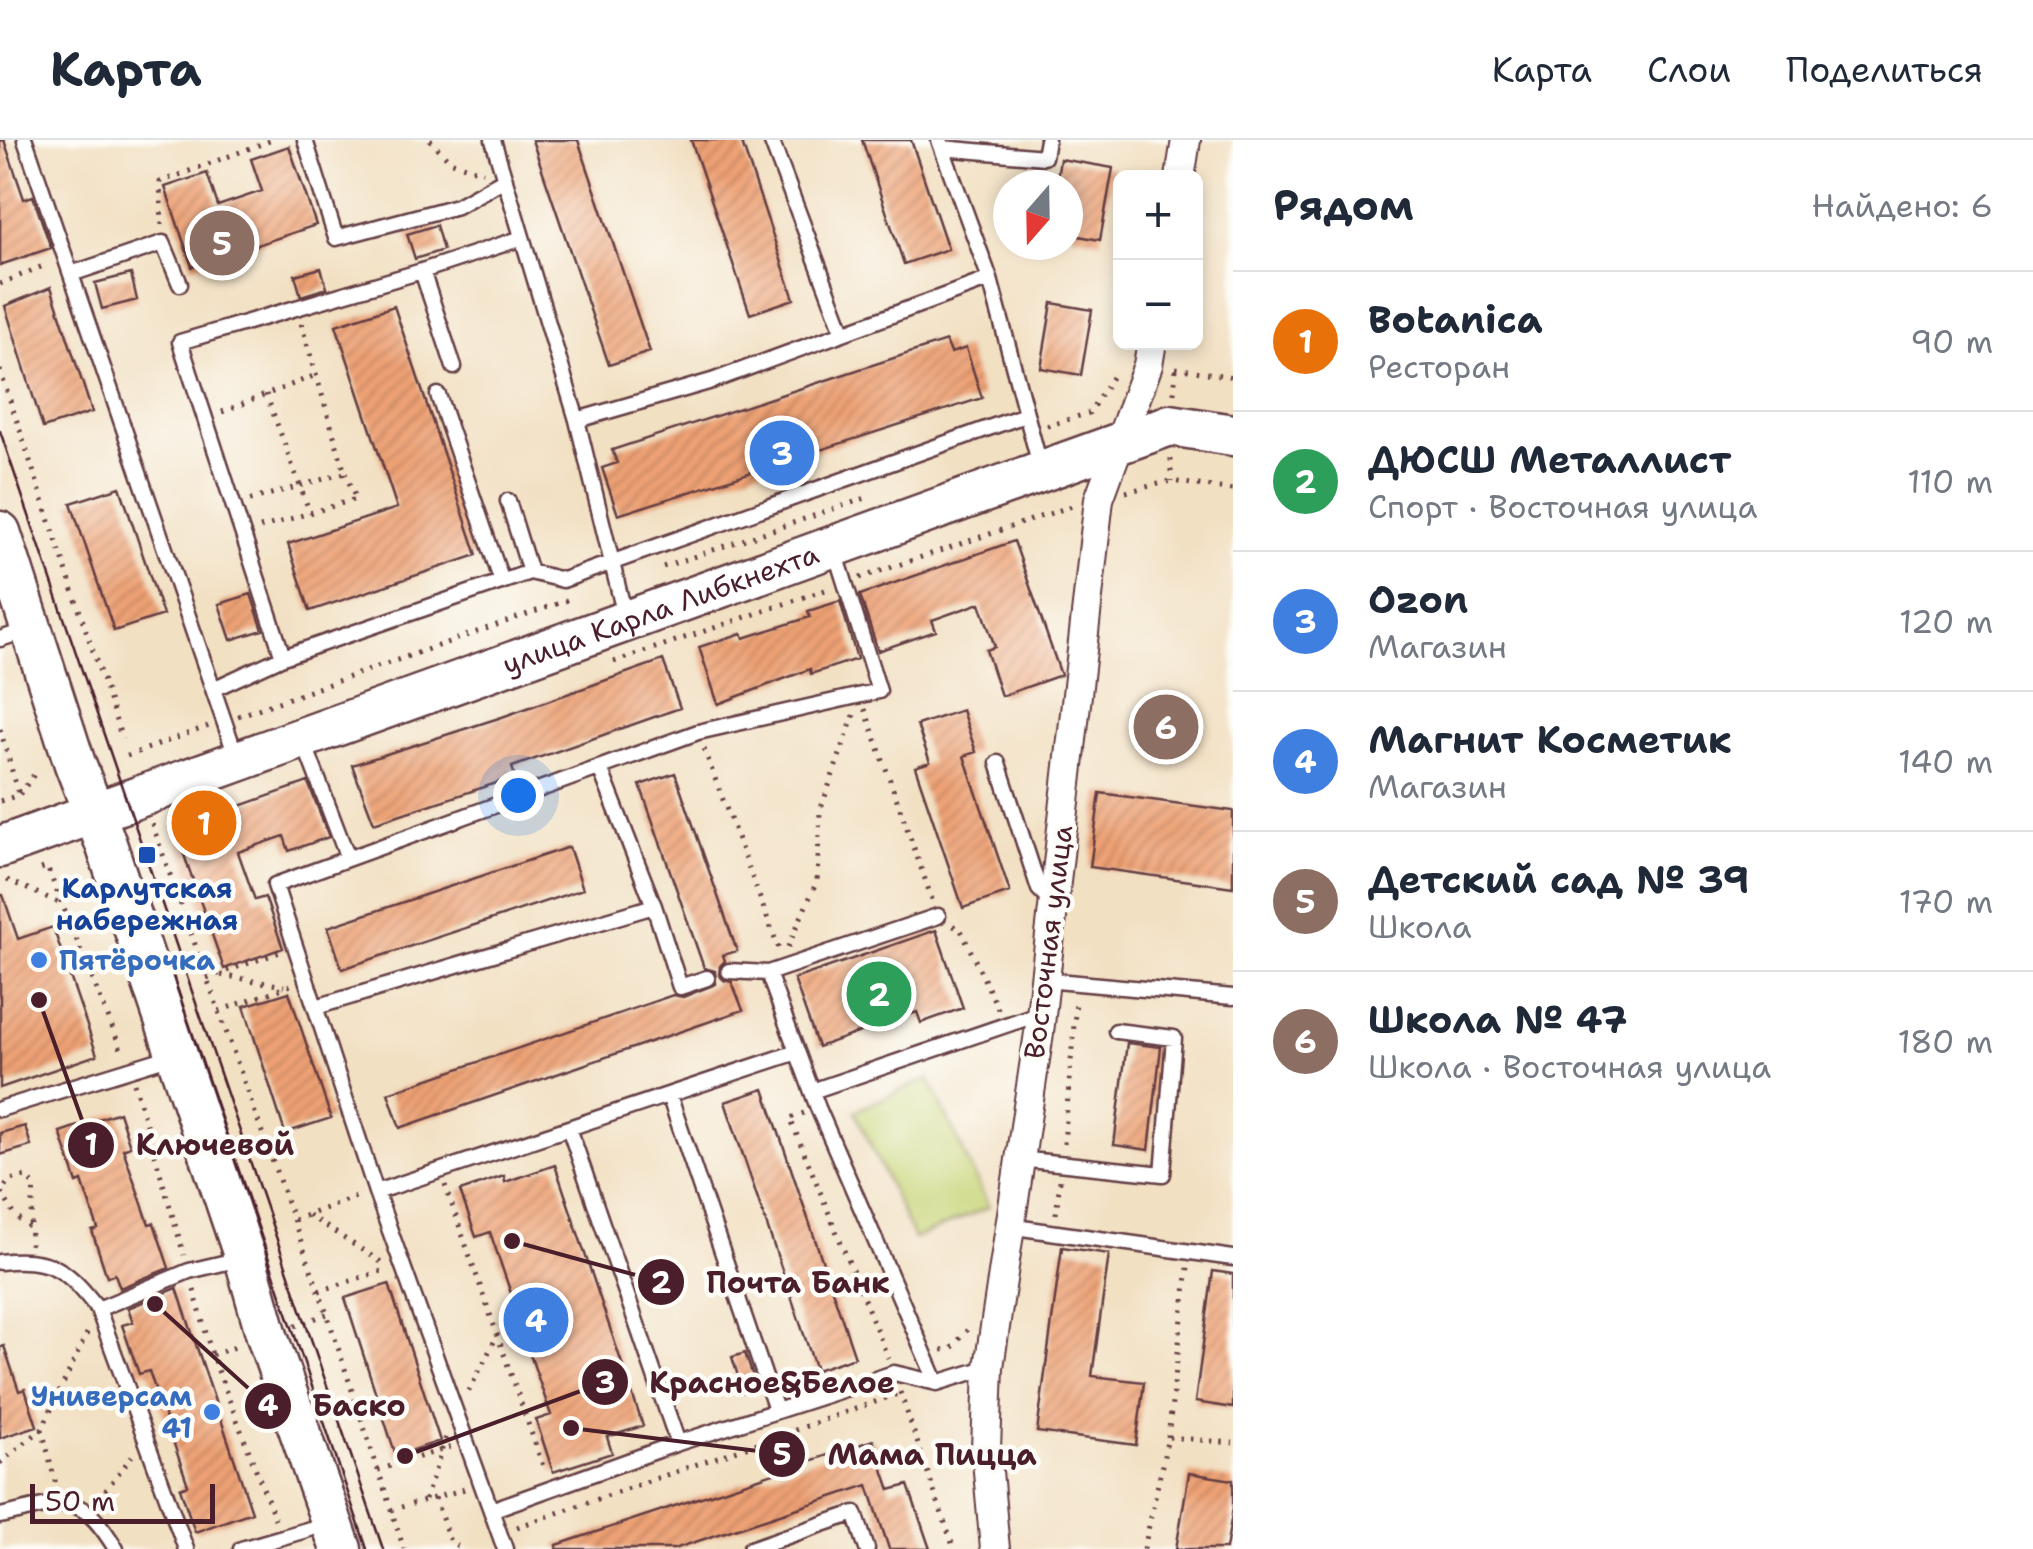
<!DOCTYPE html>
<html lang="ru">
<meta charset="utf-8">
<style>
:root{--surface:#fff;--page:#f2f2f3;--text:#1f2937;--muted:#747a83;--line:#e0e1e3;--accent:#db2777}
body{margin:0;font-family:"Shantell Sans",sans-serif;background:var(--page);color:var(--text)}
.controls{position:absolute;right:30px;top:30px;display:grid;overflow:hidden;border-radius:15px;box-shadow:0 5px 15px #0003}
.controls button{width:90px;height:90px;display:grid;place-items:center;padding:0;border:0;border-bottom:2px solid var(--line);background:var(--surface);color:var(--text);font:50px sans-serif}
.compass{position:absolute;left:993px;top:30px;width:90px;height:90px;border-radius:50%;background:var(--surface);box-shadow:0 5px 15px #0003;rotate:200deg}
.scale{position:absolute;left:30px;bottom:25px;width:185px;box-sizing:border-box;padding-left:10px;border:5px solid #4a1f2b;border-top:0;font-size:28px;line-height:35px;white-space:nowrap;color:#4a1f2b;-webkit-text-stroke:8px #fdfcf7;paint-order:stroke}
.you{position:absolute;left:518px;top:655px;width:35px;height:35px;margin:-25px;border:8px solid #fff;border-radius:50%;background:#1a73e8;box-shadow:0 0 0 15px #1a73e833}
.badge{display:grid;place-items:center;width:65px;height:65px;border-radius:50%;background:var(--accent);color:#fff;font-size:32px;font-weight:700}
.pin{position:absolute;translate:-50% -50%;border:5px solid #fff;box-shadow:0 2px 10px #0006}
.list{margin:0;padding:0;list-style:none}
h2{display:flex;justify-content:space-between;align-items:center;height:130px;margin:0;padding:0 40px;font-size:42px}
h2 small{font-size:32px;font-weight:400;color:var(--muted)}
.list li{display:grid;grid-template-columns:65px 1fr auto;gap:30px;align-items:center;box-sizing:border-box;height:140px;padding:0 40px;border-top:2px solid var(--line)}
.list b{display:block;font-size:38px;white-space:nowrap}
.list p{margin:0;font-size:32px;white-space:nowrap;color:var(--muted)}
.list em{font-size:32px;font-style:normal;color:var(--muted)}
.map{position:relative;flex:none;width:1233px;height:1409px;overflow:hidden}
header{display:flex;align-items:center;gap:60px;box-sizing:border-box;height:140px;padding:0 50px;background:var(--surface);border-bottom:2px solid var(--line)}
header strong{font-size:48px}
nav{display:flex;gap:55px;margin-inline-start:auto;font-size:35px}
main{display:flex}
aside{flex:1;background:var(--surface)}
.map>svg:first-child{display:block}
.green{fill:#c6d475;stroke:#887a50;stroke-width:2.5}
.building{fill:url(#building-hatch)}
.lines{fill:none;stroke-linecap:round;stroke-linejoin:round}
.lane-casing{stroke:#633c42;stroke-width:19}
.street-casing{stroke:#633c42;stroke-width:32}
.secondary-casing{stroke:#633c42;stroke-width:45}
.path{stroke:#633c42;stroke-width:5;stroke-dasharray:2.5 8;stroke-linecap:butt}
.lane{stroke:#fff;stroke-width:14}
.street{stroke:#fff;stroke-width:28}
.secondary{stroke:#fff;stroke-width:40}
.tram{stroke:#4a1f2b;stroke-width:2.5}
.transit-dot{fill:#1a4fb4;stroke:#fdfcf7;stroke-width:4}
.shop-dot{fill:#3f7fe0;stroke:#fdfcf7;stroke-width:4}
.labels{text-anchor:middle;stroke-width:9;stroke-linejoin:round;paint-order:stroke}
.street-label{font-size:28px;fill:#4a1f2b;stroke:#fdfcf7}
.transit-label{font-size:28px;font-weight:bold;fill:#164399;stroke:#fdfcf7}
.shop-label{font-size:28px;font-weight:bold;fill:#366cbe;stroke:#fdfcf7;text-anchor:start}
.leader{fill:none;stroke:#4a1f2b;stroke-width:4}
.callout-dot{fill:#4a1f2b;stroke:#fdfcf7;stroke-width:4}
.mark-label{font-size:30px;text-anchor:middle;font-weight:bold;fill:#fff}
.callout-label{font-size:30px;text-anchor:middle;font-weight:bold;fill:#4a1f2b;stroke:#fdfcf7;stroke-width:9;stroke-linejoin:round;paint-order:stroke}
</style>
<header>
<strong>Карта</strong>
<nav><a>Карта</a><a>Слои</a><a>Поделиться</a></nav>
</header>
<main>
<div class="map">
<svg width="1233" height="1409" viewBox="0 0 1233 1409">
<defs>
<pattern id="building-hatch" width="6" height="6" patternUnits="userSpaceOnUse" patternTransform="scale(2.5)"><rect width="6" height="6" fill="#eea275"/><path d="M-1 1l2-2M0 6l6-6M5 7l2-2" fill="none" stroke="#c38360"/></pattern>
</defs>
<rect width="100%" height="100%" fill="#fdfcf7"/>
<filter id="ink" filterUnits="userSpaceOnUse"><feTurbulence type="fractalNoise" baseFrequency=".01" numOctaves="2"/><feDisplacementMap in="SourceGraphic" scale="20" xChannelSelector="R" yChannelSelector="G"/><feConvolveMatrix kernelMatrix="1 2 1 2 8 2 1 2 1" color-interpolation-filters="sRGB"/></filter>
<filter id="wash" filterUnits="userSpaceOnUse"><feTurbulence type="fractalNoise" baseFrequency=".0048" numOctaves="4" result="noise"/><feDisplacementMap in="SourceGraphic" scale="40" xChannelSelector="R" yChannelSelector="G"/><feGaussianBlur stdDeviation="2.25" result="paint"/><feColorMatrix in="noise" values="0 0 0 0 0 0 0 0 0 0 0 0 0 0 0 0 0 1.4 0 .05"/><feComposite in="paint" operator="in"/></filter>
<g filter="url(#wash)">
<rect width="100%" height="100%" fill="#f2e0c3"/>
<path class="green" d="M929,938L989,1067L914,1099L855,971Z"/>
<g id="blocks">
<path class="building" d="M0,0H4L24,59L33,56L51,108L0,125Z
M532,0H578L650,212L609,225Z
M691,0H741L794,159L750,174Z
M862,0H911L948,109L904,124Z
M289,6L316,85L192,127L165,47L207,33L218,66L262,51L251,19Z
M1060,19L1113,28L1100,100L1068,94V45H1056Z
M436,85L443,110L415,119L407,94Z
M321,128L327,148L301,156L295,135Z
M131,134L137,160L102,169L95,143Z
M51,147L92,272L43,288L5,166Z
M1052,163L1092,170L1081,235L1041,228Z
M394,166L477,415L310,471L288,404L397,368L336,185Z
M946,201L951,213L966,208L982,258L618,375L602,328L617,323L612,310Z
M120,347L163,475L114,491L71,363Z
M1014,401L1061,535L1001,556L986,510L995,507L980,463L932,480L936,491L878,511L860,455Z
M251,454L263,490L231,500L219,464Z
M840,461L857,519L811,534L810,529L718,564L699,507L742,493L744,498L810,477L808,471Z
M663,520L680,568L512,627L515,637L374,683L352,625L502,577Z
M962,570L976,612L964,616L1010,752L963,768L915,627L930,622L917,585Z
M675,633L737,811L723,815L725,821L720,826L719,835L724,840L732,842L743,870L400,988L388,953L673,855L683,857L716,844L715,831L704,828L640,645Z
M308,642L329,697L289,711L284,696L238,712L255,760L265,757L283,808L224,829L175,689Z
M1100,653L1233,671V747L1090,727Z
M569,707L583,749L342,829L328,787Z
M0,755H3L18,799L53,787L97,915L0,948Z
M936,790L963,868L921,883L917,872L818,907L794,839Z
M289,852L331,978L285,993L244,866Z
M1127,903L1161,907L1149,1010L1114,1005Z
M764,949L855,1217L816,1230L725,962Z
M119,972L130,1006L123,1009L149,1084L154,1083L169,1128L120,1148L115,1134L107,1137L92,1091L98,1089L82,1041L77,1043L60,992Z
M25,986L31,1006L0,1015V993Z
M555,1025L643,1286L607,1297L612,1313L553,1332L536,1280L551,1275L525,1200L518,1202L508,1174L517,1171L490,1092L476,1097L460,1051L504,1036L505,1042Z
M1062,1107L1109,1114L1092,1236L1144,1242L1136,1305L1037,1292Z
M1213,1131L1233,1134V1268L1195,1262Z
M389,1144L440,1301L396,1316L345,1158Z
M177,1148L252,1372L195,1392L180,1348L188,1345L149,1231L139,1234L122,1185L133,1182L128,1168Z
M4,1206L19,1251L25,1249L37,1286L0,1298V1207Z
M745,1213L757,1248L743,1252L732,1217Z
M873,1300L890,1350L908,1345L930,1409H889L868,1345L674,1409H557V1405Z
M1189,1333L1233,1340V1368L1226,1409H1176Z"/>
</g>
</g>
<g filter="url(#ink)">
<use href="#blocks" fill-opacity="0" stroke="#633c42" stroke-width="2.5"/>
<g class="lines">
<defs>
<path id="lane" d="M25,0L237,619
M305,0L336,98L457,66L505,39
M493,0L577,280L625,476
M771,0L843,191
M939,0L990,139L1041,329
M942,8L1044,17L1047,0
M422,131L522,98
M71,134L163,103L180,144
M438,255L502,442
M577,280L712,241L990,139
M508,361L530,432
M0,499L28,490
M283,517L180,202L422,131L454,227
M213,549L283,517L530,432L563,440L1025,275
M303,600L347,716
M998,623L1039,749L1051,761
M654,766L680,847L707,838
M729,831L768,833L818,968L937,1243
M768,833L938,776
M1045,840L1233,857
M316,867L654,766L600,628
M812,951L1041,873
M669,955L776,1270
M0,969L172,916
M569,988L678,1303
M1019,1019L1163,1034L1174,898L1116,891
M376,1052L797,912
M1008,1086L1233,1118
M0,1122C51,1116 68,1130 98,1169
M491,1370L678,1303L894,1233L937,1243L989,1227
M0,1376C63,1363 78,1346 116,1409
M186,1409L98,1169L189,1131L240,1119
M241,1409L327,1384
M505,1409L376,1052L275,745L698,592L879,551L835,411
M750,1409L855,1373L867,1409"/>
<path id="street" d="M1180,38L1186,0
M995,1409L986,1309L989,1227L1039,893L1099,359L1148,225L1152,202"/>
<g id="secondary">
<path d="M0,392L75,624L106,704L245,1118L267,1196L341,1409"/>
<path id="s1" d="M0,707L1170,285L1233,295"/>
</g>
</defs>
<use href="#lane" class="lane-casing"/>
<use href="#street" class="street-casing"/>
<use href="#secondary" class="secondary-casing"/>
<path class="path" d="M430,0L450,21L483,32
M162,85L160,42L272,0
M0,144L48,124
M1176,228L1233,237
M0,230L122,599
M1174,253L1176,229
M266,254L310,373
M222,272L316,235
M1047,286L1089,273L1116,231
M1171,319V341
M1126,352L1171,341L1233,350
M250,360L345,333L301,183
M260,388L356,359L345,333
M663,427L866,358
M860,438L1072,366
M614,522L831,448
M865,569L933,762
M238,576L568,460
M0,589L19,655
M704,609L779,809
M127,616L209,586
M0,661L19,655L36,632
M152,684L327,1174L404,1409
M41,729L47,727L123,914
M7,740L62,764
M953,786L960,788L999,871
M788,807L817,741L820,671L854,575
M221,835L284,846
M207,838L280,812
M219,871L291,845
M134,943L184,1115
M804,973L790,978L888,1218
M1064,1004L1076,861
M445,1045L545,1332
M1056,1074L1060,1040
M308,1075L381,1122
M294,1080L361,1055
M29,1087L16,1077L1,1052L9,1040L26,1037L34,1045L30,1105
M194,1150L212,1215L275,1379
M319,1151L388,1129
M295,1186L327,1174
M942,1210L952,1208L967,1190
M212,1215L238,1206
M469,1251L497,1196
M900,1252L954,1409
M42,1289L57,1349
M1168,1297L1188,1127
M0,1323L42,1289L88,1191
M378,1330L451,1307
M435,1358L450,1402L464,1409
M99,1359L132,1316
M425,1360L446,1297
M391,1370L465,1349
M517,1387L898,1254
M1144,1409L1168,1297L1233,1303"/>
<use href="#lane" class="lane"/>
<use href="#street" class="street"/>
<use href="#secondary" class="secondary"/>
<path class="tram" d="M0,291L383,1409
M170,827L367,1409"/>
</g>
</g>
<rect class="transit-dot" x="137" y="705" width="20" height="20" rx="5"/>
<g class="shop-dot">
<circle cx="39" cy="820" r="10"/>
<circle cx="212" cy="1272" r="10"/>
</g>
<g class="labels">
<g class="street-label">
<text dy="10" stroke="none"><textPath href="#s1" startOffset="702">улица Карла Либкнехта</textPath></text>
<text transform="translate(1048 802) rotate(-83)" y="10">Восточная улица</text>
</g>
<g class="transit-label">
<text x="147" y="758">Карлутская<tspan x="147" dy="32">набережная</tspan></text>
</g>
<g class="shop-label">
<text x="59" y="830">Пятёрочка</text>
<text x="192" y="1266" text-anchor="end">Универсам<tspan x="192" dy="32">41</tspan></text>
</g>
</g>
<path class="leader" d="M39 860L91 1005M512 1101L661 1142M405 1316L605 1242M155 1164L268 1266M571 1288L782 1314"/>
<g class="callout-dot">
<circle cx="39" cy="860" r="10"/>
<circle cx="512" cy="1101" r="10"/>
<circle cx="405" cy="1316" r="10"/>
<circle cx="155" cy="1164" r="10"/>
<circle cx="571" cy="1288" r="10"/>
<circle cx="91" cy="1005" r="25"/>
<circle cx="661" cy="1142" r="25"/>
<circle cx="605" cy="1242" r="25"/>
<circle cx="268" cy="1266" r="25"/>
<circle cx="782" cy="1314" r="25"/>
</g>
<g class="mark-label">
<text x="91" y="1015">1</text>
<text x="661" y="1153">2</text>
<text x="605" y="1253">3</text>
<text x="268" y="1276">4</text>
<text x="782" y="1325">5</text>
</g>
<g class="callout-label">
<text x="215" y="1015">Ключевой</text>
<text x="798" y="1153">Почта Банк</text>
<text x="772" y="1253">Красное&amp;Белое</text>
<text x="359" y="1276">Баско</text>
<text x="932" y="1325">Мама Пицца</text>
</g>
</svg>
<div class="controls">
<button>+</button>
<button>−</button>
</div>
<svg class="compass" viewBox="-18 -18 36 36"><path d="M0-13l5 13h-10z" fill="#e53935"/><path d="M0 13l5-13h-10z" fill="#747a83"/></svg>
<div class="scale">50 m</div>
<div class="you"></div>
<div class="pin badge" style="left:204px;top:683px;background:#e8710a">1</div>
<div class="pin badge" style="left:879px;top:854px;background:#2e9e5b">2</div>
<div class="pin badge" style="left:782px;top:313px;background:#3f7fe0">3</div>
<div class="pin badge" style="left:536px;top:1180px;background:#3f7fe0">4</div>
<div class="pin badge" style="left:222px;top:103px;background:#8d6e63">5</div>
<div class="pin badge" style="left:1166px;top:587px;background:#8d6e63">6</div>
</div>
<aside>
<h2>Рядом<small>Найдено: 6</small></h2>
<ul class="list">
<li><span class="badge" style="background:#e8710a">1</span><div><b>Botanica</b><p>Ресторан</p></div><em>90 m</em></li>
<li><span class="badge" style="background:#2e9e5b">2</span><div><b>ДЮСШ Металлист</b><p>Спорт · Восточная улица</p></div><em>110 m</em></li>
<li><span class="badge" style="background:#3f7fe0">3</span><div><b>Ozon</b><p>Магазин</p></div><em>120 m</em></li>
<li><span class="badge" style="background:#3f7fe0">4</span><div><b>Магнит Косметик</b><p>Магазин</p></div><em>140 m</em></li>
<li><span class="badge" style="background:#8d6e63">5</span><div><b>Детский сад № 39</b><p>Школа</p></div><em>170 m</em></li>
<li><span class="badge" style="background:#8d6e63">6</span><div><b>Школа № 47</b><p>Школа · Восточная улица</p></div><em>180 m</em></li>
</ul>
</aside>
</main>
